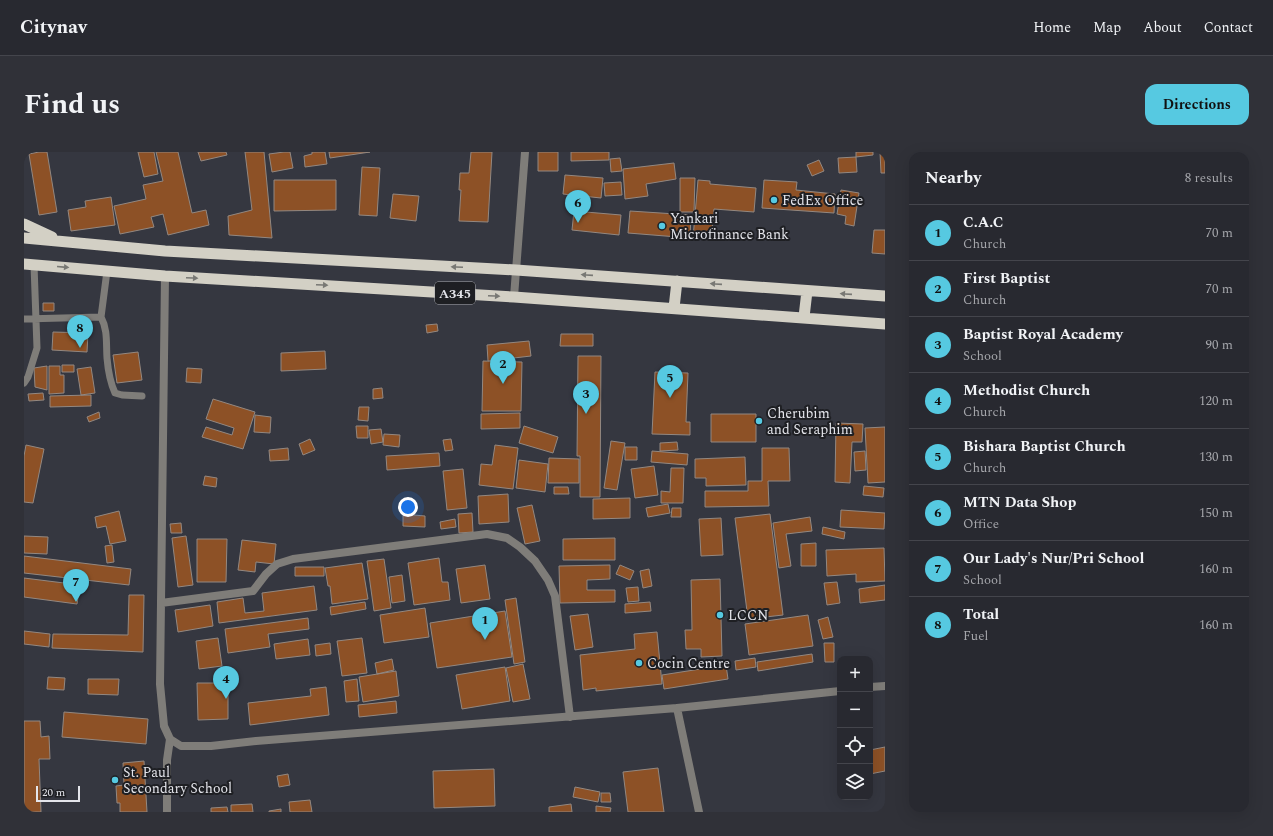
<!DOCTYPE html>
<meta charset="utf-8">
<style>
:root{--surface:#282930;--page:#303138;--text:#f1f3f6;--muted:#a5a6ab;--line:#44454c;--accent:#56c9e1}
body{margin:0;font-family:Spectral,serif;background:var(--page);color:var(--text)}
.controls{position:absolute;right:12px;bottom:12px;display:grid;overflow:hidden;border-radius:8px;box-shadow:0 4px 16px #0002}
.controls button{width:36px;height:36px;display:grid;place-items:center;padding:0;border:0;border-bottom:1px solid var(--line);background:var(--surface);color:var(--text);font:20px sans-serif}
.scale{position:absolute;left:12px;bottom:10px;width:44px;box-sizing:border-box;padding-left:4px;border:2px solid #e4e5eb;border-top:0;font-size:11px;line-height:14px;white-space:nowrap;color:#e4e5eb;-webkit-text-stroke:3px #1e1f23;paint-order:stroke}
.you{position:absolute;left:384px;top:355px;width:14px;height:14px;margin:-10px;border:3px solid #fff;border-radius:50%;background:#1a73e8;box-shadow:0 0 0 6px #1a73e833}
.badge{display:grid;place-items:center;width:26px;height:26px;border-radius:50%;background:var(--accent);color:#111;font-size:13px;font-weight:700}
.pin{position:absolute;translate:-50% -33px;filter:drop-shadow(0 1px 2px #0008)}
.pin::after{content:'';position:absolute;top:21px;width:14px;height:12px;background:inherit;clip-path:polygon(0 0,100% 0,50% 100%)}
.list{margin:0;padding:0;list-style:none}
h2{display:flex;justify-content:space-between;align-items:center;height:52px;margin:0;padding:0 16px;font-size:17px}
h2 small{font-size:13px;font-weight:400;color:var(--muted)}
.list li{display:grid;grid-template-columns:26px 1fr auto;gap:12px;align-items:center;box-sizing:border-box;height:56px;padding:0 16px;border-top:1px solid var(--line)}
.list b{display:block;font-size:15px;white-space:nowrap}
.list p{margin:0;font-size:13px;white-space:nowrap;color:var(--muted)}
.list em{font-size:13px;font-style:normal;color:var(--muted)}
.icon{flex:none;width:22px;height:22px;fill:none;stroke:currentColor;stroke-width:2;stroke-linecap:round;stroke-linejoin:round}
.map{position:relative;flex:none;width:861px;height:660px;overflow:hidden;border-radius:12px}
header{display:flex;align-items:center;gap:24px;box-sizing:border-box;height:56px;padding:0 20px;background:var(--surface);border-bottom:1px solid var(--line)}
header strong{font-size:19px}
nav{display:flex;gap:22px;margin-inline-start:auto;font-size:14px}
.intro{display:flex;align-items:center;justify-content:space-between;box-sizing:border-box;height:96px;padding:0 24px}
h1{margin:0;font-size:28px}
.button{padding:10px 18px;border-radius:12px;background:var(--accent);color:#111;font-size:14px;font-weight:700}
main{display:flex;gap:24px;padding:0 24px}
aside{flex:1;background:var(--surface);border-radius:12px;box-shadow:0 4px 16px #0002}
.map>svg:first-child{display:block}
.building{fill:#8d5126;stroke:#938881}
.lines{fill:none;stroke-linecap:round;stroke-linejoin:round}
.service{stroke:#7f7d79;stroke-width:7}
.minor{stroke:#7f7d79;stroke-width:8}
.trunk{stroke:#d3d0c5;stroke-width:11}
.oneway{fill:#787874}
.poi-dot{fill:#56c9e1;stroke:#1e1f23;stroke-width:1.5}
.labels{text-anchor:middle;stroke-width:4;stroke-linejoin:round;paint-order:stroke}
.shield{fill:#1e1f23;stroke:#a9aaaf;stroke-width:1}
.shield-label{font-size:13px;font-weight:bold;fill:#e4e5eb}
.poi-label{font-size:14px;fill:#e4e5eb;stroke:#1e1f23;text-anchor:start}
</style>
<header>
<strong>Citynav</strong>
<nav><a>Home</a><a>Map</a><a>About</a><a>Contact</a></nav>
</header>
<div class="intro"><h1>Find us</h1><a class="button">Directions</a></div>
<main>
<div class="map">
<svg width="861" height="660" viewBox="0 0 861 660">
<rect width="100%" height="100%" fill="#353740"/>
<path class="building" d="M15,0H23L33,60L15,63L5,2Z
M114,0H130L134,22L120,25Z
M132,0H154L168,61L182,58L185,73L144,83L139,62L127,65L130,75L96,82L90,54L122,47L119,33L139,29Z
M174,0H202L203,3L177,9Z
M221,0H240L248,86L205,83L204,64L228,58Z
M260,0H266L269,16L248,20L245,2Z
M288,0H301L303,12L281,15L280,4L288,2Z
M305,0H346L306,6Z
M447,0H468L464,70L435,69L437,38H435L436,21H445Z
M514,0H534V19H514Z
M547,0H585V8L547,9Z
M832,0H849V3L832,5Z
M856,0H861V21H857Z
M832,5L833,20L815,21L814,6Z
M596,6L598,19L587,20L586,7Z
M795,8L800,19L788,24L783,13Z
M650,11L652,27L622,32L624,44L601,47L599,17Z
M338,15L356,16L353,64L335,63Z
M541,23L579,26L577,46L539,42Z
M656,26H671L670,60H656Z
M250,28H312V58L250,59Z
M674,28L686,29V32L732,36L730,60L690,57L687,88L669,86Z
M740,28L773,30L772,38L811,42L810,61L738,56Z
M597,30L598,43L581,44L580,31Z
M817,38L835,41L830,74L821,72L822,64L813,62Z
M369,42L395,44L392,69L366,66Z
M87,45L91,73L47,79L44,58L62,55L61,49Z
M550,59L597,63L595,83L548,78Z
M606,59L667,63L666,86L604,81Z
M850,78H861V102L848,101Z
M19,151H30V159H19Z
M413,172L414,179L403,181L402,173Z
M29,180L64,181L63,200L28,198Z
M537,182H569V194H536Z
M505,189L507,204L464,209L463,193Z
M301,199L302,217L257,219V201Z
M114,200L118,228L93,231L89,203Z
M554,204H577L576,345H556V304H553Z
M459,209L498,210L497,259H458Z
M38,213H50V220H38Z
M23,214V238L11,235L10,216Z
M25,214H36V223H40V241L25,242Z
M67,215L71,241L57,243L53,217Z
M163,216L178,217L177,231L162,230Z
M631,220L664,221L662,270H666V283L628,282Z
M358,236L359,246L349,247V237Z
M19,241L20,248L5,249L4,242Z
M67,243V254L26,255V244Z
M189,247L231,260L219,297L178,285L182,275L208,283L210,276L182,267Z
M335,255H345L344,269L334,268Z
M75,260L76,266L65,270L63,265Z
M496,261V276L457,277V262Z
M687,262H732V290H687Z
M231,263L247,265L246,281L230,280Z
M812,271L839,272L838,290H828L826,331L811,330Z
M332,274H344V286H333Z
M500,274L534,285L529,301L495,291Z
M861,275V330L844,331L841,276Z
M357,277L359,290L347,292L345,278Z
M360,282L376,283L375,295L359,293Z
M286,287L291,298L279,303L275,292Z
M427,287L429,298L421,299L419,288Z
M587,289L601,291L593,338L580,336Z
M653,290L654,298L636,299V291Z
M2,293L20,297L9,351L0,350V304Z
M471,293L494,296L489,337L455,333L457,312L468,313Z
M601,295H613V308H601Z
M264,296L265,308L246,309L245,298Z
M738,296H765L766,329H744L745,354L681,355V339H724V329H738Z
M628,299L664,302L663,313L627,310Z
M841,299L842,318L831,319L830,300Z
M415,301L416,314L363,318L362,304Z
M721,305L722,333L682,334V326H671V307Z
M525,306L555,307V331H524Z
M495,308L524,312L521,340L492,336Z
M630,314L634,343L611,346L607,317Z
M647,316H660L659,351H637V339L646,340Z
M439,317L443,356L423,358L419,319Z
M181,324L193,326L192,335L179,333Z
M840,334L860,336L859,345L839,343Z
M530,335H544L545,342H530Z
M484,342L485,370L455,372L454,344Z
M606,346V366L569,367V347Z
M644,352L646,361L624,365L622,356Z
M508,353L516,389L501,392L493,356Z
M648,356H657V365H647Z
M817,358L861,361L860,377L816,375Z
M95,359L102,389L86,392L82,374L73,376L71,365Z
M448,361L449,380L435,381L434,362Z
M379,362L401,364V375L379,374Z
M746,362L759,463L724,467L711,366Z
M786,365L788,379L762,382L767,414L755,416L749,371Z
M697,366L699,403L677,404L675,367Z
M431,367L432,375L417,377L416,370Z
M157,371L158,381H147L146,372Z
M799,375L821,380L820,387L798,382Z
M0,384L24,385L23,402L0,401Z
M162,384L169,433L154,435L148,386Z
M591,386V408H539V387Z
M173,387H203L202,430H173Z
M218,388L252,392L250,412L232,410L231,420L214,418Z
M792,391V414H777V392Z
M88,393L90,410L83,411L81,394Z
M860,396L861,429L832,430V422L803,424L802,398Z
M0,404L107,417L105,433L0,421Z
M415,406L418,430H424L426,448L390,453L384,411Z
M360,407L367,456L350,459L343,409Z
M338,411L344,447L308,452L306,434H304L301,416Z
M461,413L466,447L437,451L432,417Z
M586,413V427L563,428V438H591V450L536,451L535,414Z
M596,413L610,419L606,428L592,422Z
M271,415H300V424H271Z
M625,417L628,434L619,436L616,419Z
M378,423L381,449L368,451L365,425Z
M0,426L56,433L53,452L0,445Z
M696,427L698,504L677,505V497H662L661,478H668L667,428Z
M813,430L816,451L803,453L800,431Z
M861,433V448L836,451L835,437Z
M290,434L293,458L195,471L193,450L219,446L221,461L240,459L238,441Z
M614,435L615,449L604,450L602,436Z
M105,443H120L119,500L28,496L29,482L104,483Z
M492,446L501,510L490,512L481,448Z
M341,450L342,457L307,463L306,455Z
M626,450L627,459L601,461V452Z
M186,453L189,474L154,480L151,458Z
M401,456L405,485L360,491L356,463Z
M481,459L488,505L413,516L406,471Z
M564,462L569,495L551,498L546,464Z
M784,463L789,494L725,503L721,472Z
M804,465L809,485L799,487L794,468Z
M284,466L285,477L244,482L246,495L204,501L201,477Z
M0,479L26,482L25,495L0,492Z
M633,480L638,532L572,539V536L559,538L556,503L611,497L610,482Z
M194,486L198,514L175,517L172,489Z
M338,486L343,521L318,524L313,489Z
M284,487L286,503L252,507L250,492Z
M306,491L307,502L292,504L291,493Z
M800,491H810V510H801Z
M788,502L789,510L734,519L733,510Z
M731,506L732,515L712,518L711,509Z
M368,507L370,518L353,522L351,511Z
M499,512L506,547L489,550L482,516Z
M702,513L704,527L640,537L638,523Z
M481,515L486,549L438,557L432,523Z
M372,519L375,544L339,550L335,525Z
M24,525L41,526L40,538L23,537Z
M64,527H95L94,543L64,542Z
M333,527L335,549L322,550L320,529Z
M173,531H204V567L174,568Z
M302,535L305,563L226,573L224,551L287,544L286,537Z
M372,549L373,561L335,565L334,553Z
M40,560L124,567L122,592L38,585Z
M0,569H16L17,585L25,584L26,607H15L17,660H0Z
M861,595V619L846,622V598Z
M120,609L123,660H96V651H93L92,634L100,633L99,611Z
M634,616L640,660H604L599,620Z
M470,617L471,654L410,656L409,619Z
M264,622L266,633L255,635L253,624Z
M551,635L576,640L574,650L549,645Z
M577,641H586L587,650H577Z
M286,648L288,660H266L265,650Z
M228,652L229,660H207V653Z
M547,652L548,660H525V655Z
M572,654L587,656L586,660H572Z
M203,655L204,660H187V656Z
M257,657V660H245V659Z"/>
<g class="lines">
<path class="service" d="M77,165L83,119
M0,167L77,165C84,178 82,192 83,206C84,218 86,230 91,241L98,243L118,244
M0,231L4,225L13,196L10,113"/>
<path class="minor" d="M141,124L136,532L140,574L146,587L157,594H187L232,589L653,556L816,539
M490,145L501,0
M137,451L229,439L242,422L253,412L269,407L463,382L483,386L496,395L511,409L524,428L531,444L546,565
M846,535L861,534
M653,556L675,660
M143,660V608L146,587"/>
<path class="trunk" d="M0,72L28,85
M0,86L141,99L492,118L861,144
M0,112L141,124L490,145L861,172
M650,156L653,129
M780,165L783,139"/>
</g>
<defs><path id="oneway-solid" d="M-6-.8H1V-3.2L6.5 0L1 3.2V.8H-6Z"/></defs>
<g class="oneway">
<use href="#oneway-solid" transform="translate(39 115) rotate(5)"/>
<use href="#oneway-solid" transform="translate(433 115) rotate(-177)"/>
<use href="#oneway-solid" transform="translate(563 123) rotate(-176)"/>
<use href="#oneway-solid" transform="translate(168 126) rotate(3)"/>
<use href="#oneway-solid" transform="translate(692 132) rotate(-176)"/>
<use href="#oneway-solid" transform="translate(298 133) rotate(3)"/>
<use href="#oneway-solid" transform="translate(822 142) rotate(-176)"/>
<use href="#oneway-solid" transform="translate(470 144) rotate(3)"/>
</g>
<g class="poi-dot">
<circle cx="750" cy="48" r="4"/>
<circle cx="638" cy="74" r="4"/>
<circle cx="735" cy="269" r="4"/>
<circle cx="696" cy="463" r="4"/>
<circle cx="615" cy="511" r="4"/>
<circle cx="91" cy="628" r="4"/>
</g>
<g class="labels">
<rect class="shield" x="411" y="130" width="40" height="22" rx="3"/>
<g class="shield-label">
<text x="431" y="146">A345</text>
</g>
<g class="poi-label">
<text x="758" y="53">FedEx Office</text>
<text x="646" y="71">Yankari<tspan x="646" dy="16">Microfinance Bank</tspan></text>
<text x="743" y="266">Cherubim<tspan x="743" dy="16">and Seraphim</tspan></text>
<text x="704" y="468">LCCN</text>
<text x="623" y="516">Cocin Centre</text>
<text x="99" y="625">St. Paul<tspan x="99" dy="16">Secondary School</tspan></text>
</g>
</g>
</svg>
<div class="controls">
<button>+</button>
<button>−</button>
<button><svg class="icon" aria-label="locate" viewBox="0 0 24 24"><circle cx="12" cy="12" r="6"/><path d="M12 2v4M12 18v4M2 12h4M18 12h4"/></svg></button>
<button><svg class="icon" aria-label="layers" viewBox="0 0 24 24"><path d="M12 4l9 5-9 5-9-5zM3 14l9 5 9-5"/></svg></button>
</div>
<div class="scale">20 m</div>
<div class="you"></div>
<div class="pin badge" style="left:461px;top:488px">1</div>
<div class="pin badge" style="left:479px;top:232px">2</div>
<div class="pin badge" style="left:562px;top:262px">3</div>
<div class="pin badge" style="left:202px;top:547px">4</div>
<div class="pin badge" style="left:646px;top:246px">5</div>
<div class="pin badge" style="left:554px;top:71px">6</div>
<div class="pin badge" style="left:52px;top:450px">7</div>
<div class="pin badge" style="left:56px;top:196px">8</div>
</div>
<aside>
<h2>Nearby<small>8 results</small></h2>
<ul class="list">
<li><span class="badge">1</span><div><b>C.A.C</b><p>Church</p></div><em>70 m</em></li>
<li><span class="badge">2</span><div><b>First Baptist</b><p>Church</p></div><em>70 m</em></li>
<li><span class="badge">3</span><div><b>Baptist Royal Academy</b><p>School</p></div><em>90 m</em></li>
<li><span class="badge">4</span><div><b>Methodist Church</b><p>Church</p></div><em>120 m</em></li>
<li><span class="badge">5</span><div><b>Bishara Baptist Church</b><p>Church</p></div><em>130 m</em></li>
<li><span class="badge">6</span><div><b>MTN Data Shop</b><p>Office</p></div><em>150 m</em></li>
<li><span class="badge">7</span><div><b>Our Lady's Nur/Pri School</b><p>School</p></div><em>160 m</em></li>
<li><span class="badge">8</span><div><b>Total</b><p>Fuel</p></div><em>160 m</em></li>
</ul>
</aside>
</main>
